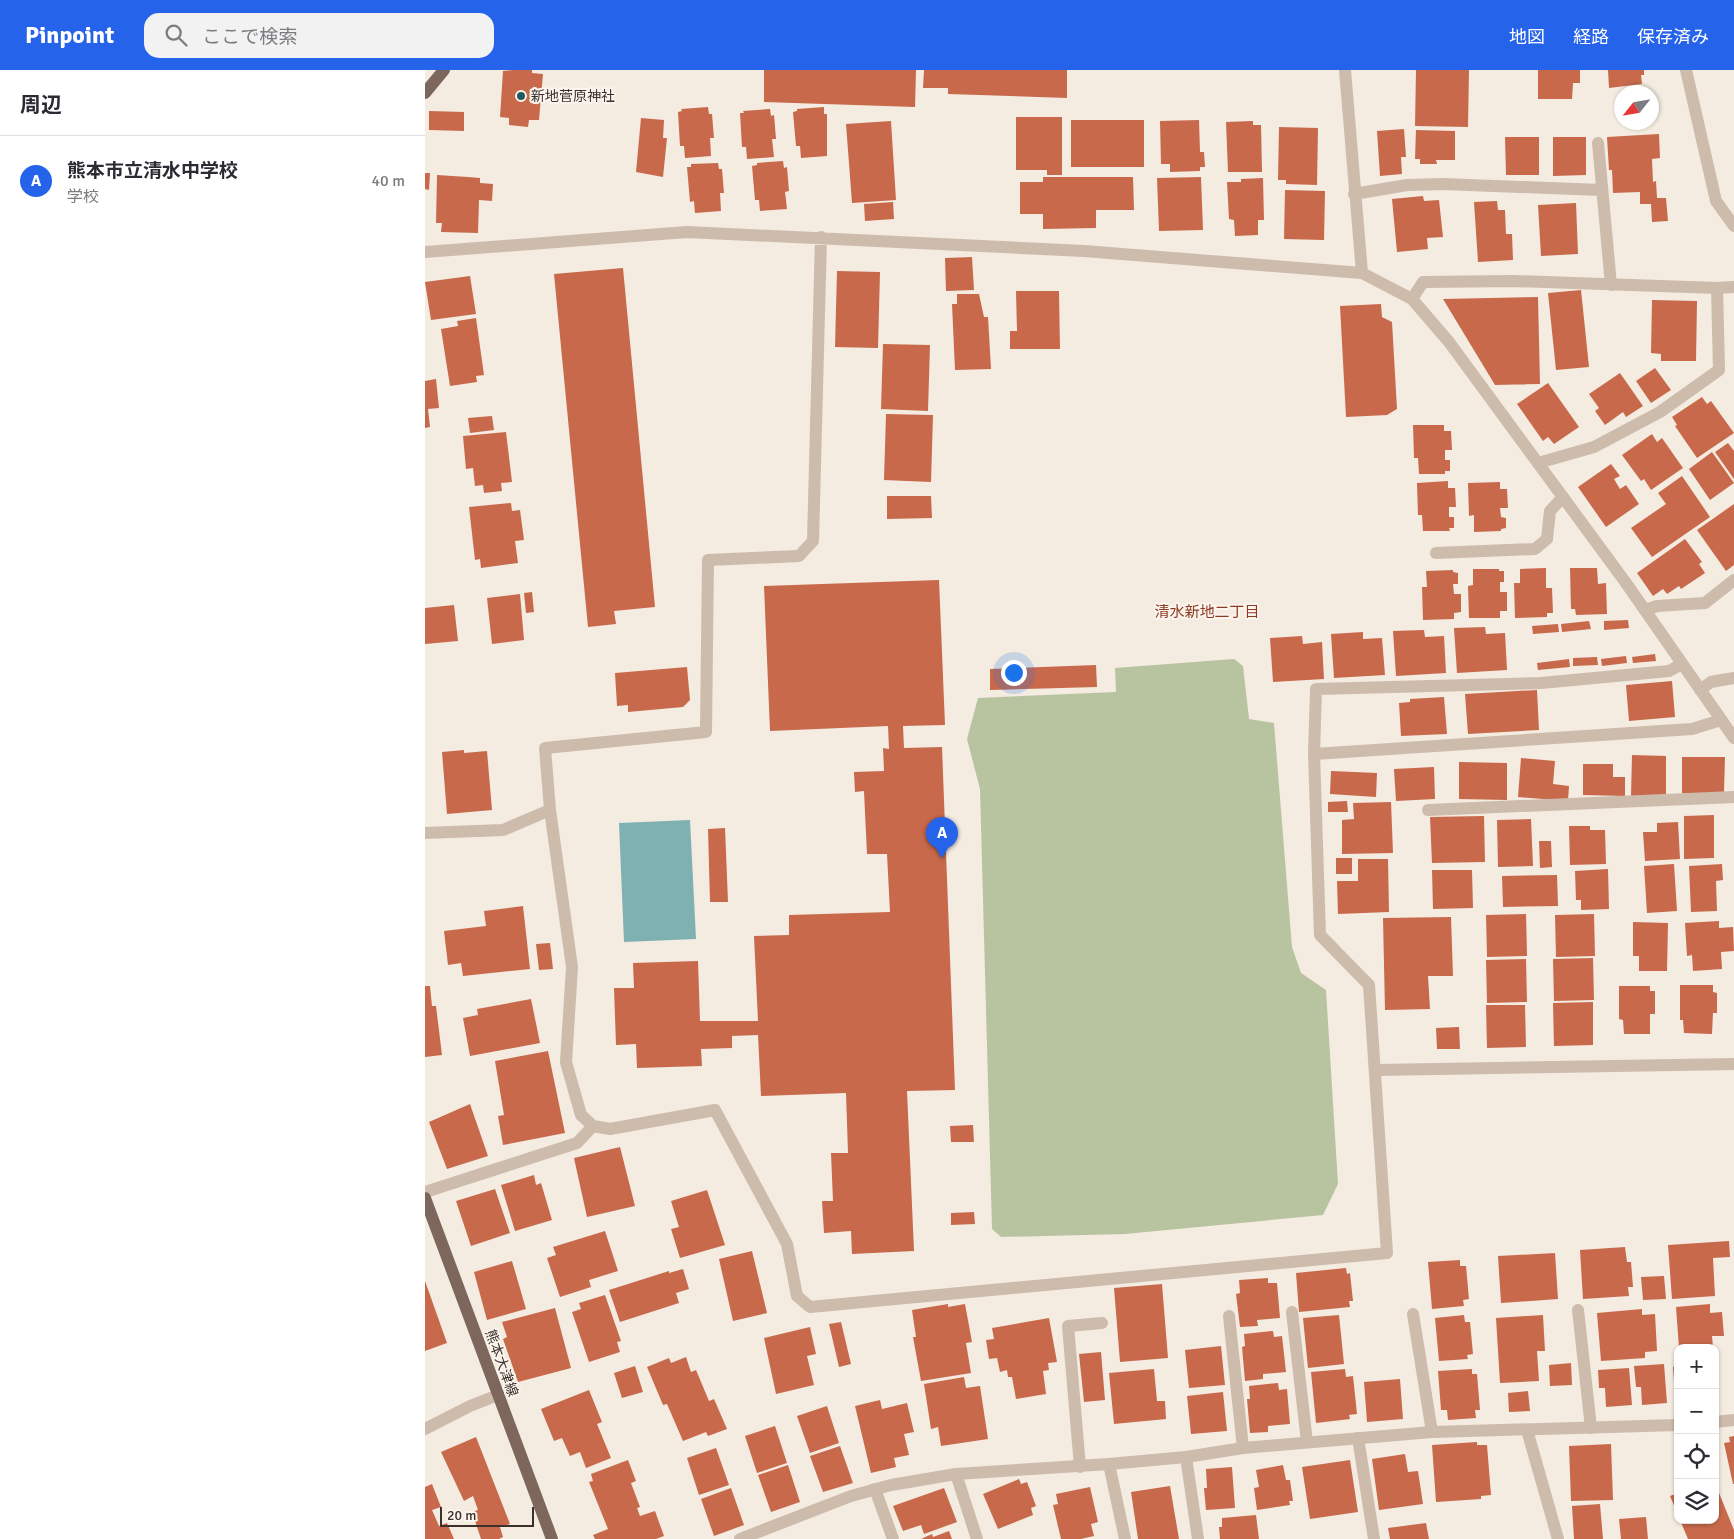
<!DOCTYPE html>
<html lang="ja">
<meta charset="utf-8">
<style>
:root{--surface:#fff;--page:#f2f2f3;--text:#2b2b33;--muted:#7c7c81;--line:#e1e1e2;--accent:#2563eb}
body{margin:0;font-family:Signika,"Noto Sans JP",sans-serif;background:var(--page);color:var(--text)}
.controls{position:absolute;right:15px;bottom:15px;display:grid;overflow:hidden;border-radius:10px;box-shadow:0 1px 4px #0004}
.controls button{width:45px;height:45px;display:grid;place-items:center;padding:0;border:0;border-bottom:1px solid var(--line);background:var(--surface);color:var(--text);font:25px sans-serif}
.compass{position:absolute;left:1189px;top:15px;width:45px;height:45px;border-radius:50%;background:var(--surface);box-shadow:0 1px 4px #0004;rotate:239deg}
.scale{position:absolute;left:15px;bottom:12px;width:94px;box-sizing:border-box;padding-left:5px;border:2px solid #3b302b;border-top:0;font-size:14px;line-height:18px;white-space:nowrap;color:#3b302b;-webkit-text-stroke:4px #fbf5ee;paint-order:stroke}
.you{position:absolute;left:588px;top:602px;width:18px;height:18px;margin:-12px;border:4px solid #fff;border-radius:50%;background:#1a73e8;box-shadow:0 0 0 8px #1a73e833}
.badge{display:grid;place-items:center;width:32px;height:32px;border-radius:50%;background:var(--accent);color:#fff;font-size:16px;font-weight:700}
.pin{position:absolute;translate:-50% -41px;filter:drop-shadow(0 1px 2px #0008)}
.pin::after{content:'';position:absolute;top:26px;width:18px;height:15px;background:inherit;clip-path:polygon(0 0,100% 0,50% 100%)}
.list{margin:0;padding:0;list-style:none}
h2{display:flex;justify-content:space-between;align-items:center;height:65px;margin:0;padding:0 20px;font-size:21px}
h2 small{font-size:16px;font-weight:400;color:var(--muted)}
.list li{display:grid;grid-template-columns:32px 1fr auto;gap:15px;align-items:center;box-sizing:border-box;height:90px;padding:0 20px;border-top:1px solid var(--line)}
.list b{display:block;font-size:19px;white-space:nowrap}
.list p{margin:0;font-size:16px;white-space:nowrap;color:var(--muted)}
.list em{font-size:16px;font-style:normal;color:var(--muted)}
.icon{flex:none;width:28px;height:28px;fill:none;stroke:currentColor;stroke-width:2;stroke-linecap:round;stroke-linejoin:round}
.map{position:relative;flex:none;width:1309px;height:1469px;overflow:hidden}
header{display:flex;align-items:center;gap:30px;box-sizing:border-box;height:70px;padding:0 25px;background:var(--accent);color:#fff}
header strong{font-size:24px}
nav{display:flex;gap:28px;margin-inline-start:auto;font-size:18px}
.search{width:350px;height:45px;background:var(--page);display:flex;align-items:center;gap:12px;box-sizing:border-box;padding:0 18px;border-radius:15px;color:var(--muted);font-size:19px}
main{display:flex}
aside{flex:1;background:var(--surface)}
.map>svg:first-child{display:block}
.green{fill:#b8c4a0}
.water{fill:#7fb0b2}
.building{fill:#c8694b}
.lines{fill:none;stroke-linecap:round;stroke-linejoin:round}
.lane{stroke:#cdbbac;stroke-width:12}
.street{stroke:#cdbbac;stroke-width:12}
.primary{stroke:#7d675c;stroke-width:12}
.poi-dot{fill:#1f5a5e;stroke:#fbf5ee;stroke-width:2}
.labels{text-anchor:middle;stroke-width:4;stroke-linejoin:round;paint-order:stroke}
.poi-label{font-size:14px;fill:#3b302b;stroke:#fbf5ee;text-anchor:start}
.street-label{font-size:14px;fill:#3b302b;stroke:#fbf5ee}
.neighbourhood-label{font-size:15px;fill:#8c3b22;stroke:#fbf5ee}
</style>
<header>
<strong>Pinpoint</strong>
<div class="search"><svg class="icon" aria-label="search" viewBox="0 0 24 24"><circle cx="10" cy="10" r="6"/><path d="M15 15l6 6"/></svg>ここで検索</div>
<nav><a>地図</a><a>経路</a><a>保存済み</a></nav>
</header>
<main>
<aside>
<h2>周辺<small></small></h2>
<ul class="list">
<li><span class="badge">A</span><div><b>熊本市立清水中学校</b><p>学校</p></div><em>40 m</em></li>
</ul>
</aside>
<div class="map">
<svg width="1309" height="1469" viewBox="0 0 1309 1469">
<rect width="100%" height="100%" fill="#f4ebe1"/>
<path class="green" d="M809,589L818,596L824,649L849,653L867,877L876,903L901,920L913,1114L898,1145L700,1164L576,1167L567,1159L555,719L542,669L553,628L691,622L690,598Z"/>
<path class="water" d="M265,750L271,869L199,872L194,753Z"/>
<path class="building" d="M88,0H107V3L118,4L114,50H104L103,57L84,55V48L75,47L78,1Z
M339,0H491L490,37L339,32Z
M499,0H642V28L523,24V18H498Z
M991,0H1044L1043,57L990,56Z
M1113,0H1155V13H1148L1147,29H1113Z
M1183,0H1219V5H1216L1217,14L1184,18Z
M283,37L284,44H287L289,68H285L286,86L260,88L259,76H255L253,42L257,41L256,39Z
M399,37V44H402V86L376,88L375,76H371L368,42L372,41V39Z
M345,39L346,46L349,45L351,69H347L349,87L322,89L321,77H317L315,43H319L318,41Z
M4,41L39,42V61L4,60Z
M591,47H637V105H622V100H591Z
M216,48L239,50L238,68H242L238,107L211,102Z
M646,50H719V97H646Z
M774,50L775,82H779L780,97H775V101L745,102V94H736L735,51Z
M466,51L471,130L427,133L421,54Z
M828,51V55H836L837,102H803L801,52Z
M854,57L893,58L892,115L861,114V110H853Z
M979,59L981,87H976L977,104L955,106L952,61Z
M991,60L1030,61V90H1011L1012,94H995V89H990Z
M1234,64L1235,88L1227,89L1228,112L1231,111L1232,128H1241L1243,151L1227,152L1226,134H1215V122L1188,123L1187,100H1184L1182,67Z
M1080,67H1114V105H1081Z
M1128,67H1161V105L1128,106Z
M358,91L359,98L362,97L364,121L360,122L362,139L335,141L334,130H330L327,96L332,95V93Z
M293,93L294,99H297L299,123H295L296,141L270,143L269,131L265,132L262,97H266V94Z
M0,103H5L4,120L0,119Z
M12,105L43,107L55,108V113L68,114L67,131L54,130L53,163L16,162L17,153H11Z
M618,107H708L709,140H671V158L618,159V144H595V112H618Z
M776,107L778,160L734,161L732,108Z
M838,108L839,150H833V165L810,166L809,150L804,149L802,112H816V109Z
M860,120L900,121L899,170L859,169Z
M998,126L999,131L1014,130L1018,167L1002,168L1003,179L972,182L967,129Z
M1072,131L1073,140H1080L1081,164H1087L1088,190L1053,192L1049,132Z
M468,132L469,149L440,151L439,134Z
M1151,133L1153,184L1116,186L1113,135Z
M547,187L549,220L521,221L520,188Z
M198,198L230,537L189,541L191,554L163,557L129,204Z
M412,201L455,202L453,278L410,277Z
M45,206L51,244L6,250L0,212Z
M1156,220L1164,297L1131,300L1123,223Z
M591,221H634L635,279H585V261H592Z
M532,224H554L559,247H563L566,299L530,300L527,234H532Z
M1113,227L1115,314L1070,315L1018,229Z
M1227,230L1272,231L1271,291H1236V284L1226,283Z
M956,234L957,247L967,252L972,339L962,345L921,347L915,236Z
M51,248L59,305L51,306L52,312L25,316L16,259L33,256L32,251Z
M458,274L505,275L503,341L456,339Z
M1230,298L1246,320L1226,333L1211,311Z
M1195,303L1218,336L1201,347L1198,342L1180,355L1170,341L1174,338L1164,324Z
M11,309L14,338L3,339L5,357L0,358V311Z
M1123,313L1154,357L1129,374L1123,367L1118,371L1092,334Z
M1277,327L1282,334L1286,331L1309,363L1272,388L1250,356L1252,355L1247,347Z
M461,344L508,345L506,412L459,410Z
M67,346L69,360L45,363L43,348Z
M988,355H1019V361H1026L1027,380H1020V390H1025V401H1020V404H994L993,388H989Z
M81,362L87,412L76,413L77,421L59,423L58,415L50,416L48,398L41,399L38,366Z
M1227,364L1232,372L1237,368L1258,398L1226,420L1219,409L1216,411L1197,385Z
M1303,373L1309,381V409L1290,382Z
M1287,382L1309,413L1285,430L1264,399Z
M1186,394L1195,406L1189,409L1195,419L1201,415L1214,434L1181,457L1153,417Z
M1257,406L1285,447L1227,487L1206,458L1241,434L1233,423Z
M1023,411V418H1030L1031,437H1024V447H1029V458H1024L1025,461H998L997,445H993L992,413Z
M1075,412V419H1082L1083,438H1075L1076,447L1081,448V458L1076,459V461L1049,462V445L1044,446L1043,413Z
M462,426H506L507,448L462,449Z
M86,433L87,441L95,440L99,470L90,471L93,493L56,498L55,489L50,490L44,437Z
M1309,434V495L1301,501L1272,460Z
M1260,469L1277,492L1274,494L1280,503L1256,519L1254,516L1242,524L1238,519L1228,526L1212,503Z
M1121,498V518H1127L1128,543H1122V547L1090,548L1089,513H1095V499Z
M1145,498H1172L1173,514L1181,513L1182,544L1151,545L1150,539H1146Z
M1048,499H1074V501H1079V512H1075V522H1082V541H1075V548H1044L1043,516L1048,515Z
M1028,500V502L1033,503V514H1028L1029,524H1036V542L1029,543V549L998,550L997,517H1002L1001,501Z
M514,510L520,655L478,656L479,678L517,677L530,1020L482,1021L489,1181L427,1184L426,1161L399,1163L397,1131H408L406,1083H423L421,1023L336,1026L333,965L307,966V978L276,979L277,996L212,998L211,974L191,975L189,918H209L208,893L273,891L275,951H333L329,866L364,865V845L465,842L462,784H442L439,721L430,722L429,702L459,701L458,678L464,679L463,656L345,661L339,516Z
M107,522L109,542L101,543L99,523Z
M95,524L99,570L67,574L62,528Z
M29,535L33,571L0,574V538Z
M1203,550L1204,558L1179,560V551Z
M1164,551L1166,559L1137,562L1136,554Z
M1133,554L1134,562L1108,564L1107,556Z
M1060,557L1061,564L1080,563L1082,600L1032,603L1029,558Z
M999,560L1000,567L1019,566L1021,603L971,606L968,561Z
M938,562V569L957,568L960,605L909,608L906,564Z
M877,566L878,574L897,572L899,609L848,612L845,568Z
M1230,584L1231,591L1208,593L1207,587Z
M1201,586L1202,593L1177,596L1176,589Z
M1172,587L1173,595L1148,596V588Z
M1144,589L1145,597L1113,600L1112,593Z
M671,595L672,617L565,620V599Z
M262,597L265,630L258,637L203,642V635L192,636L190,603Z
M1247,611L1250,647L1204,651L1201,615Z
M1112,620L1114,660L1043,664L1040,624Z
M1019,627L1022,664L976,666L974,633L985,632V629Z
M39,680V683L62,681L67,740L22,744L17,682Z
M1207,685L1241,686V727L1206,726Z
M1257,687H1300L1299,723H1257Z
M1096,688L1130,691L1128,714L1144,716L1143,731L1093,727Z
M1034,692L1082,693V730L1034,729Z
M1158,694H1188V707H1200V726L1158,725Z
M1009,697L1010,729L971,731L969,699Z
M906,701L952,703L951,727L905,724Z
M922,731L923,742H903V732Z
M966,732L968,783L917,784V750L929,749L928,733Z
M1289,745V788L1259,789V746Z
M1059,746L1060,792L1007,793L1005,747Z
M1106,749L1108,796L1073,797L1072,750Z
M1253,752L1255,789L1220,791L1218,762H1232V753Z
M1144,756H1165V760H1180L1181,794L1145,795Z
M300,758L303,832H285L283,759Z
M1114,771H1126L1127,797L1115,798Z
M911,788H927V804H911Z
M933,789H963L964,842L913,844L912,811H933Z
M1249,794L1252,841L1222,843L1219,796Z
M1297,794L1298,810L1291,811L1292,841L1266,842L1264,796Z
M1183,799L1184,839L1156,840V830H1151L1150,801Z
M1007,800H1047L1048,838L1008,839Z
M1132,805L1133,836L1078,837L1077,806Z
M98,836L105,899L38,906L36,893L23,895L19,861L61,856L59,841Z
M1101,844L1102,886L1062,887L1061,845Z
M1169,844L1170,886L1131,887L1130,845Z
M1026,847L1028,906H1003L1005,939L960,940L958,848Z
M1294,851V858L1308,857L1309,881L1296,882L1297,899L1268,901L1267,885L1262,886L1260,853Z
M1208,852L1243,853L1242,901H1214V886H1208Z
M125,873L128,899L114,900L111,874Z
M1168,888L1169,930L1129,931L1128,889Z
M1101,889L1102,932L1062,933L1061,890Z
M1255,915H1288V922L1292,923V943H1288L1287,964L1259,963L1258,950H1255Z
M0,916H5L7,936H11L17,985L0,987Z
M1194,916H1225V921H1230V944H1225V964H1199L1198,950L1194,949Z
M106,929L115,973L45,986L38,948L53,945L52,939Z
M1168,932V975L1129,976L1128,933Z
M1061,935H1100L1101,977L1062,978Z
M1034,957L1035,979H1012L1011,958Z
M123,981L140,1063L78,1075L73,1046L79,1045L70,991Z
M45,1034L63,1086L22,1099L4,1052Z
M548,1055L549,1072H526L525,1056Z
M195,1077L210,1136L162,1147L149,1088Z
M109,1105L111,1115L116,1113L127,1150L90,1161L76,1115Z
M70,1119L85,1163L46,1176L31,1131Z
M282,1120L300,1175L255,1188L246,1159L254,1157L246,1131Z
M549,1142L550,1154L526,1155V1143Z
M180,1161L193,1201L164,1210L166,1217L135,1227L122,1188L131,1185L128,1177Z
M1304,1171L1305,1187L1288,1188L1290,1226L1247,1229L1243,1175Z
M1200,1177L1202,1192H1206L1208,1217H1203L1204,1226L1158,1229L1155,1180Z
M327,1181L342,1243L308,1251L294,1189Z
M1130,1183L1133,1229L1076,1233L1073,1186Z
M1035,1190V1196H1041L1044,1229L1038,1230L1039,1236L1007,1239L1003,1192Z
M87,1191L101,1239L62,1250L49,1202Z
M921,1198L922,1204L925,1203L928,1231H924L925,1237L874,1242L871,1203Z
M258,1199L264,1219L251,1223L254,1233L195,1252L184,1220L244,1201V1203Z
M1239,1206L1241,1229L1218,1230L1216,1207Z
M843,1208V1213H852L855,1248L832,1250L833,1256L815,1257L811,1224L815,1223L814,1210Z
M0,1211L22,1273L0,1281Z
M737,1214L743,1288L695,1292L689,1218Z
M180,1225L196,1271L192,1272L195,1282L164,1292L147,1242L156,1239L154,1233Z
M523,1234V1237L540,1234L547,1272L541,1273L546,1303L496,1311L488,1267H491L487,1240Z
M1285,1234V1243L1297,1242L1299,1266H1287L1288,1278H1254L1251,1237Z
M130,1238L146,1298L93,1312L78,1269L82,1267L77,1252Z
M1217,1239V1245L1230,1244L1232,1281L1220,1282V1288L1176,1291L1172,1243Z
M914,1245L919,1294L883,1298L878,1248Z
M1039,1245L1040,1252H1045L1048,1284L1042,1285L1043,1289L1014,1291L1010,1248Z
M1118,1245L1120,1281H1112L1114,1311L1075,1313L1071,1248Z
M624,1248L632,1292L623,1293L624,1300L618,1301L621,1324L591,1329L587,1307H583L582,1300L575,1302L572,1288L564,1289L561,1270L569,1269L567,1258Z
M416,1252L426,1294L414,1297L404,1254Z
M385,1257L391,1284L382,1286L389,1315L351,1324L339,1268Z
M848,1261L849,1267L857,1266L861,1302L838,1304V1309L820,1311L817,1277L820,1276L819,1264Z
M796,1276L800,1315L764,1318L760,1280Z
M676,1282L680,1330L659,1332L654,1284Z
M261,1287L266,1302L271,1300L284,1331L289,1329L302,1359L283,1366L281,1362L258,1371L242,1334L238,1335L222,1297L244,1288L246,1293Z
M1146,1293L1147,1315L1125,1316L1124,1295Z
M1239,1294L1242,1333L1217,1335L1216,1317H1211L1209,1296Z
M210,1296L218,1322L197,1328L189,1303Z
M1253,1296V1339H1251L1248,1297Z
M1204,1298L1207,1335L1181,1337L1180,1318H1174L1173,1300Z
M729,1299L732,1331H740L741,1349L689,1354L684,1303Z
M920,1299L921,1307L928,1306L932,1344L924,1345L925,1349L891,1353L886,1302Z
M1047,1299V1304H1052L1055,1340H1050L1051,1348L1023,1350L1022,1340H1016L1013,1301Z
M539,1307L541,1318L555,1316L563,1369L516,1376L513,1357L506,1359L499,1314Z
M975,1309L978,1349L942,1352L939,1312Z
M853,1313L854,1320L862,1319L865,1354L843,1356V1362L825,1363L822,1329H825L824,1316Z
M164,1320L177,1352L172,1354L186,1388L161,1398L155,1382L145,1386L137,1368L129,1371L116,1339Z
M1103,1321L1105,1341L1084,1342L1083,1323Z
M798,1322L802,1361L766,1364L762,1326Z
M455,1330L457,1339L482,1333L489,1362L479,1364L484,1385L469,1388L471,1397L446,1403L430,1336Z
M402,1336L414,1373L385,1383L372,1346Z
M350,1356L362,1393L332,1403L320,1366Z
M1309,1366V1414H1308L1299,1373L1305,1372L1304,1367Z
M51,1367L85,1454L75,1457L78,1467L74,1469H56L47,1442L53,1440L48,1426L39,1431L16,1382Z
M1052,1372V1375H1062L1066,1425L1056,1426V1429L1011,1432L1007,1375Z
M1186,1374L1188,1430L1146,1431L1144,1376Z
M415,1376L428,1413L398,1422L385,1386Z
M291,1378L304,1415L274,1425L262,1388Z
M980,1384L983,1402L993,1401L998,1434L954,1440L947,1389Z
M203,1390L211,1411L206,1413L215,1437L212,1438L215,1446L230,1441L239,1466L231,1469H170L168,1465L183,1459L164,1412L168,1411L166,1404Z
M925,1390L933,1442L885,1449L877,1397Z
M363,1395L375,1432L346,1442L333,1405Z
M858,1395L861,1410H865L868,1431H864L865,1435L832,1440L829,1418L834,1417L831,1400Z
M807,1397L810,1438L781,1440L779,1418H782L781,1399Z
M594,1409L596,1414L602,1412L611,1436L606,1438L608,1445L573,1459L558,1424Z
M1290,1413L1309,1460V1469H1263L1255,1450H1290Z
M7,1414L16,1437L7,1440L14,1456L22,1453L29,1469H0V1417Z
M745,1416L754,1469H713L706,1422Z
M665,1417L673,1452L666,1454L669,1466L656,1469H636L628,1435L633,1434L631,1424Z
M306,1418L319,1455L289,1466L276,1429Z
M519,1418L532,1452L499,1464L496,1455L478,1461L468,1436Z
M1253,1423V1445L1245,1426Z
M1175,1434L1178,1469H1149L1147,1436Z
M831,1445L834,1469H795L794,1457H797V1448Z
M1221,1447L1223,1469H1196L1194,1449Z
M1001,1453L1004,1469H965L963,1458Z
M524,1461L527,1469H496L507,1464L508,1467Z"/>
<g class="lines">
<path class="lane" d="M1261,0L1291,131L1309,156
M1173,73L1186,215
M929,124L982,115L1018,114L1176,120
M1113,393L1169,377L1235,342L1294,300L1292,218
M1011,483L1110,479L1122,469L1125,441L1138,427
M1220,540L1232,536L1280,533L1309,510
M1003,740L1309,727
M1153,1240L1166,1358
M867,1242L882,1372
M988,1244L1007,1362
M804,1246L818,1378
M0,1359L45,1336L73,1325
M1102,1360L1133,1469
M933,1368L949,1469
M761,1387L773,1469
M684,1394L700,1469
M655,1397L643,1256L677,1253
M531,1404L552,1469
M450,1419L468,1469"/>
<path class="street" d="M920,0L937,203
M396,167L388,471L374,486L283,490L281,662L120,678L125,740L147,897L141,992L156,1045L168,1056L185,1059L290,1040L362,1174L372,1226L385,1237L962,1183L944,915L895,865L889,684L891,619L1116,613L1244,601L1257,594
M0,182L262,162L659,181L937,203L987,229L1024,272L1201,513L1309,668
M987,229L998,212L1089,211L1292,218L1309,217
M1275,620L1286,612L1309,608
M889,684L1267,659L1296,650
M0,763L78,760L125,740
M951,1000L1309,994
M0,1122L152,1073L168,1056
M1290,1352L1309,1350
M315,1469L426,1426L466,1415L531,1404L684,1394L761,1387L818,1378L1007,1362L1253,1355"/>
<path class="primary" d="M0,23L19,0
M0,1128L127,1469"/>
</g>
<circle class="poi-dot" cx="96" cy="26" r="5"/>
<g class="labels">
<g class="poi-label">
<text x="106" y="31">新地菅原神社</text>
</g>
<g class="street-label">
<text transform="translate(77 1293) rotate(70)" y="5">熊本大津線</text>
</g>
<g class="neighbourhood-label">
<text x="782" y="547">清水新地二丁目</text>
</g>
</g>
</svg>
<div class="controls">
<button>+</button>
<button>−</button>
<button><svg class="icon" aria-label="locate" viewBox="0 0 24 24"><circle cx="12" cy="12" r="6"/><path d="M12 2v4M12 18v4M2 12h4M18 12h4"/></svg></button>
<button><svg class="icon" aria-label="layers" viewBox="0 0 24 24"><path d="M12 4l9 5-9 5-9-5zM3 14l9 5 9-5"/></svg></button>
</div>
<svg class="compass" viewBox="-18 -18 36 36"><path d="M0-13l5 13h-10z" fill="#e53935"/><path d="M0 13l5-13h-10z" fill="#7c7c81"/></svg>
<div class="scale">20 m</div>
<div class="you"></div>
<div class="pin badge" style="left:517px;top:788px">A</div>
</div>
</main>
